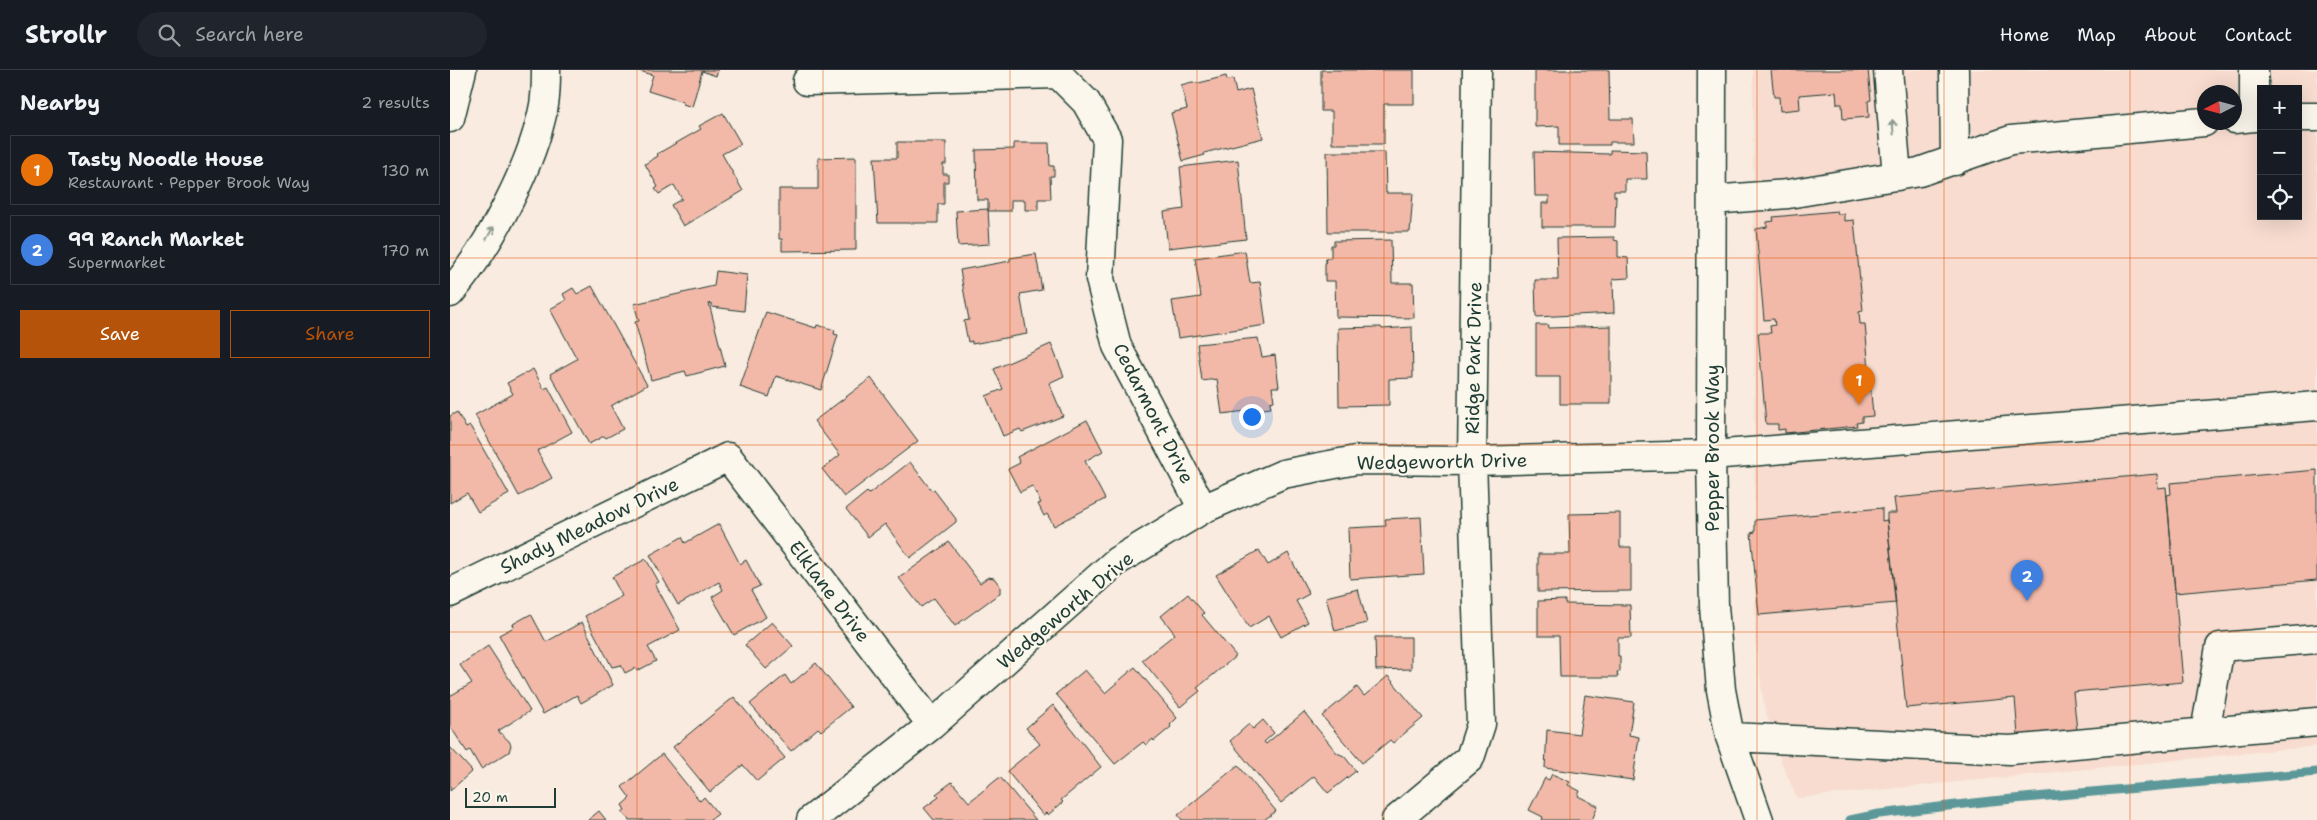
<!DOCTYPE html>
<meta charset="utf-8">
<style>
:root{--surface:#171b24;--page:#20242c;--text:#f1f3f6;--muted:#9ea1a6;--line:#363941;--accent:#b45309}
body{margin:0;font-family:"Shantell Sans",sans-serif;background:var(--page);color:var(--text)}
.controls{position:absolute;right:15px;top:15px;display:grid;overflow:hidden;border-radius:0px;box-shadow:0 5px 20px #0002}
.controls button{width:45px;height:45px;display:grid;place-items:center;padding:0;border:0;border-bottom:1px solid var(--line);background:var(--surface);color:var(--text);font:25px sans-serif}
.compass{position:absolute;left:1747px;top:15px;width:45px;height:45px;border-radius:50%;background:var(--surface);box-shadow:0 5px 20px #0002;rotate:264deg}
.scale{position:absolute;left:15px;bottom:12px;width:91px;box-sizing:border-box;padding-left:5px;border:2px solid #1f3d34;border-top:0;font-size:14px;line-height:18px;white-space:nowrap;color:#1f3d34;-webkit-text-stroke:4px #fbf7ec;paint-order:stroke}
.you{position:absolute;left:801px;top:346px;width:18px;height:18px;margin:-12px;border:4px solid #fff;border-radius:50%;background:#1a73e8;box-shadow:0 0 0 8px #1a73e833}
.badge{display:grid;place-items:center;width:32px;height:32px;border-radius:50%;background:var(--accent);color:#fff;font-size:16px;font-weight:700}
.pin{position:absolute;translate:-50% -41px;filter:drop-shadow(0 1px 2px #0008)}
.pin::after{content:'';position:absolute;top:26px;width:18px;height:15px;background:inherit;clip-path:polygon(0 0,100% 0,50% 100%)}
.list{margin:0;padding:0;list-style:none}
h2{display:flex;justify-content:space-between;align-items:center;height:65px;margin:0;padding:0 20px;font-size:21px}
h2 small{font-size:16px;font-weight:400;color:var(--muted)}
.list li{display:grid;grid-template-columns:32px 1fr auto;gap:15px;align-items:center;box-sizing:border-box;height:70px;margin:0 10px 10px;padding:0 10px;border:1px solid var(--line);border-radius:0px}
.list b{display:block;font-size:19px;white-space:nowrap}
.list p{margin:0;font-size:16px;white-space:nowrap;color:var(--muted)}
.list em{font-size:16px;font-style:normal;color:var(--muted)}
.actions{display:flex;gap:10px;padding:15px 20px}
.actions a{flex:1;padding:11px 0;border:1px solid var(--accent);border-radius:0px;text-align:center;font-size:18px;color:var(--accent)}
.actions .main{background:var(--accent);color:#fff}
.icon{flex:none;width:28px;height:28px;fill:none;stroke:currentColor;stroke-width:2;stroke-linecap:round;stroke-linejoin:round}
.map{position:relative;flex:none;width:1867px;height:750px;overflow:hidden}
header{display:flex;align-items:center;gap:30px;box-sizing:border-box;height:70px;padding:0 25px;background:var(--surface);border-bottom:1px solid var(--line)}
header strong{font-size:24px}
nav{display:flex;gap:28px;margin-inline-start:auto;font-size:18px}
.search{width:350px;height:45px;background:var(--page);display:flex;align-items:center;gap:12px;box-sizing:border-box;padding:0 18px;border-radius:28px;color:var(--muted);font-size:19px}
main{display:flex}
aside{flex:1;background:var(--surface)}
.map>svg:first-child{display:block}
.built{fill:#f7dccf;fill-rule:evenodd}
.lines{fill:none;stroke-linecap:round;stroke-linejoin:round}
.stream{stroke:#5b9899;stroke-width:9}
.building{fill:#f2b9a9;stroke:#1f3d34}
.minor-casing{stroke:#1f3d34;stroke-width:31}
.highway-casing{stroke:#1f3d34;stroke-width:31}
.minor{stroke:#fbf7ec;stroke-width:28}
.highway{stroke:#fbf7ec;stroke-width:28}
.oneway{stroke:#8d9a90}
.grid{fill:none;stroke:#e8590c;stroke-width:1;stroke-opacity:0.55}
.labels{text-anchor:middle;stroke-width:4;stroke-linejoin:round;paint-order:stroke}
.street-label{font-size:19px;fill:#1f3d34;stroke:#fbf7ec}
</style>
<header>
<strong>Strollr</strong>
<div class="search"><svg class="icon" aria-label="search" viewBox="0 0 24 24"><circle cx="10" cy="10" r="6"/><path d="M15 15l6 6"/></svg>Search here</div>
<nav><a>Home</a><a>Map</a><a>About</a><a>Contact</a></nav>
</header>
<main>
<aside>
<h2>Nearby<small>2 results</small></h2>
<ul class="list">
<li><span class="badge" style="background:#e8710a">1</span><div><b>Tasty Noodle House</b><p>Restaurant · Pepper Brook Way</p></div><em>130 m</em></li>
<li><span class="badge" style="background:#3f7fe0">2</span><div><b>99 Ranch Market</b><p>Supermarket</p></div><em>170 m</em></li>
</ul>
<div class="actions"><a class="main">Save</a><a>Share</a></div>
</aside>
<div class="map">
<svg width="1867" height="750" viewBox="0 0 1867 750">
<rect width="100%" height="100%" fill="#f9ebdf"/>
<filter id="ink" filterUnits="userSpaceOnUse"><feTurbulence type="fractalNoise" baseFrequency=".02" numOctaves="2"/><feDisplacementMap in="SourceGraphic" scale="10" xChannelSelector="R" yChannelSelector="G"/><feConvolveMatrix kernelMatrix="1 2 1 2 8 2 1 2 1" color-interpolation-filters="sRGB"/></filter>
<g filter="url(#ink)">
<path class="built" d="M1303,0H1867V676L1347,728L1330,689L1314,635L1305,570ZM1811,19H1848V146H1811ZM1754,22H1784V52H1754Z"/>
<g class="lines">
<path class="stream" d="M1400,750L1429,744L1541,731L1867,702"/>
</g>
<path class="building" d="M186,0H268L266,6L252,1L242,37L233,34V32L198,21L203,5Z
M871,0H964V34H934V74H882V41H871Z
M1085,0H1159L1160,49H1183L1184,72H1160V75H1109V56L1085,57Z
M1321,0H1418L1421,30L1418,31L1419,47L1393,49L1392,34H1387L1386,22L1349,25L1350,39L1330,41L1329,27H1324Z
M776,6L777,10L783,9L786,23L801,19L813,68L754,83L755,85L733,91L721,43L737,39L731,15L742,12L749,13Z
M273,43L291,74L272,84L293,121L233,156L221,135L232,129L224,115L209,124L205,119L208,117L195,94L208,86L207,84L251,59L249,56Z
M447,72H496V94H493V104H498V112H494V134H488V153H428L424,88H447Z
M564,73H599L600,96H604V106H600L601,129H588V140H575V130H561V141H538V130H527L526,80L564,79Z
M1160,80L1196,81L1197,109H1175V121H1164V126H1166L1165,157H1092V133H1099V126H1085L1084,82L1160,84Z
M877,82H935L936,123H963L960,162H878Z
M406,87V180L332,181V169H329V119H368V88Z
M788,90L796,169L718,178L714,142L734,139L730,97Z
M538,139L540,174L508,176L506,141Z
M1387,141L1388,144H1394V151L1404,150L1413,241L1409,242L1410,254H1415L1423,346L1412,347V352L1406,353L1407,356L1335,363V359L1328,360V354H1316L1308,263H1321L1320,256L1325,255L1324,249L1314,250L1306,159L1317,157V152L1324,151L1323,147Z
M1164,167V170L1168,171V187L1178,188L1179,208L1163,209L1164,243L1086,247L1085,210H1108L1107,168Z
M941,170L942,213H963L964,248L886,247L885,211H875V195L876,188H881V175H884V171Z
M795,181L800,213L810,212L816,255L728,268L722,231L751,227L745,188Z
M586,184L592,220L570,224L577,264L522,274V271L518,272L514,251L519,250L510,200L560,191V188Z
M266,201L297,205L294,241L262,237V234L259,233L275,296L237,306L235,301L201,310L185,252L189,251L184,234L264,216Z
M142,216L197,315L161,336L173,359L156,368L154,366L139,374L100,304L127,289L100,239L116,230L113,224L123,218L127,224Z
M316,242L366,258L367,255L385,260L384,264L388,265L371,320L326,306L319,327L290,317Z
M1086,255H1099L1098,258L1161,256V334H1110V307H1086Z
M931,257L932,259L962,257L963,308L939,309V335L889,336L888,258Z
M808,268L812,287L825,285L829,317H822L824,331L820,332L821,338L772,344L767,309L752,311L747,274Z
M601,274L614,306L599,313L613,346L572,362L570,359L553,366L536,326L553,319L544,299Z
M83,299L94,319L98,317L122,362L87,381L102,408L69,426L25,345L63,324L57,313Z
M421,308L468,371L394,427L372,399L390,385L364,351Z
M7,342L16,358L20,356L59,424L28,442L17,423L0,433V346Z
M637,350L653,381L635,391L655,429L604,456L597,444L594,446L588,434L591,433L582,416L570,422L558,399L570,393L567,387Z
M460,392L482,421L484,420L506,449V452L460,488L435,454L418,467L396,439L417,422L419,424Z
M1867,400V510L1725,523L1717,425L1721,424L1720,413Z
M1707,404L1708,418L1716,417L1733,612L1623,622L1627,660L1568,666L1565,628L1456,638L1437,450V443H1446L1444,428Z
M1432,438V451L1437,450L1446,533L1309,545L1301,463L1305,462V450Z
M1170,443V477H1181V521L1088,522V484H1120L1119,444Z
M971,447L974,504L900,509L898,458L936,456L935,449Z
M269,454L290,494L296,490L310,516L301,520L316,547L284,565L262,527L273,520L269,512L228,535L200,485L232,467L235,473Z
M499,472L530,513L538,507L544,508L550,516V523L505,556L484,528L471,537L449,508Z
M809,480L818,495L838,483L859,524L846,531L858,552L831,567L819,546L799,558L766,505Z
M196,489L209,512L205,514L230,560L198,577L206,591L187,601L185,598L175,603L171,595L162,597L135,546L172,526L162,507Z
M908,519L917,553L885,561L876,527Z
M738,524L754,543L752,545L786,586L747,618L750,621L730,637L692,590L725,564L711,546Z
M1115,530V534L1180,535L1181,568H1168V586H1170V602H1167L1168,607H1110L1109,566H1088V531Z
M81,544L96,572L132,552L163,615L131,633L127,625L93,644L49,565L64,557L63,554Z
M322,552L343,576L316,599L295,575Z
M925,567H961V599L926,600Z
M38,576L80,641L48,661L59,671L61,675L59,682L31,699L20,680L17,682L0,656V626L22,613L10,595Z
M366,593L401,637L371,661L368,658L341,681L300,634L335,605L341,614Z
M685,597L727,648L720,655L721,657L704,671L703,669L696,675L693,672L665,694L606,624L635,600L655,623Z
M938,606L973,648L943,673L940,670L912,693L872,646L907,617L914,626Z
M1135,625L1184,632L1179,665L1189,667L1183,710L1095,698L1097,660L1129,664Z
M284,627L335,688L307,711L293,695L260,722L223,677Z
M603,635L651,697L611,730L613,732L598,745L596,743L593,745L557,701L590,674L576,658Z
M854,642L887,683L894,686L906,701L878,723L864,706L831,733L780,671L799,654L803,659L813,650L824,663L814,672L816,674Z
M0,677L22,701L0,721Z
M212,684L250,731L254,727L268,744L260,750H179L172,742L175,740L172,735L180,728L172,717Z
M788,695L826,741L814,750H732L728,745Z
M1102,704L1120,712L1118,715L1130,721L1128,726L1148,736L1142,750H1092L1093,747L1079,740L1095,708L1099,710Z
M550,707L586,750H484L474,738L489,727L486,724L502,712L519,732Z
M149,741L156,750H138Z"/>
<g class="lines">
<defs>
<path id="minor" d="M1262,0L1261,385L1264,536L1271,620L1280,667L1309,750
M1438,0L1447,106
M1504,0L1505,91
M357,11L608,4L636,32L657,69L650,209L667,276L753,439
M1848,47H1867
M1784,49L1804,47V0
M1262,130L1338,124L1469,102L1561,70L1754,52
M0,523L278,387L482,655
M1755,662L1770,577L1867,569
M1280,667L1560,680L1867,652
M361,750L482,655L667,491L753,439L833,404L906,390L1022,391L1261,385L1867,336
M946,750L1020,688L1031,654L1022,391L1027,0"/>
<path id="highway" d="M0,48L12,0
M0,223C39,178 83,94 94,35C96,23 96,11 96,0"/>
</defs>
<use href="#minor" class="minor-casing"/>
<use href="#highway" class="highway-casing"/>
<use href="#minor" class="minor"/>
<use href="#highway" class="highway"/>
</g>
<defs><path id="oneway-shaft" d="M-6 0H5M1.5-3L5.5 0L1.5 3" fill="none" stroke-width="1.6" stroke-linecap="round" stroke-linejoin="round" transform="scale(1.25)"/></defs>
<g class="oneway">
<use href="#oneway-shaft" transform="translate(1443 57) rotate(-95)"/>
<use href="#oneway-shaft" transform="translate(40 163) rotate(-60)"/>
</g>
</g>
<path class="grid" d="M187,0V750M373,0V750M560,0V750M747,0V750M934,0V750M1120,0V750M1307,0V750M1494,0V750M1680,0V750M0,188H1867M0,375H1867M0,562H1867"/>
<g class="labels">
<g class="street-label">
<text transform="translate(1023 288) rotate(-89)" y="7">Ridge Park Drive</text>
<text transform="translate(704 343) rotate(63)" y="7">Cedarmont Drive</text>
<text transform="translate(1262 378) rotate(-90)" y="7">Pepper Brook Way</text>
<text transform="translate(992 391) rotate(-1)" y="7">Wedgeworth Drive</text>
<text transform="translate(139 455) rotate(-26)" y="7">Shady Meadow Drive</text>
<text transform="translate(380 521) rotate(53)" y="7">Elklane Drive</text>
<text transform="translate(615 540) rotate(-40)" y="7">Wedgeworth Drive</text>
</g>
</g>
</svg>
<div class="controls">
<button>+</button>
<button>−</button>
<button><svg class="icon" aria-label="locate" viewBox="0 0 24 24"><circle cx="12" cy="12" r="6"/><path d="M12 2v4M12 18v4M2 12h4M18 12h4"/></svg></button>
</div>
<svg class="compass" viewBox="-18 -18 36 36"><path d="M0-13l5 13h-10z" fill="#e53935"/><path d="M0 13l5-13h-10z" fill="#9ea1a6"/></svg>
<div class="scale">20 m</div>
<div class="you"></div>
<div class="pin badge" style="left:1409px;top:335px;background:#e8710a">1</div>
<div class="pin badge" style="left:1577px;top:531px;background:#3f7fe0">2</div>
</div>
</main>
